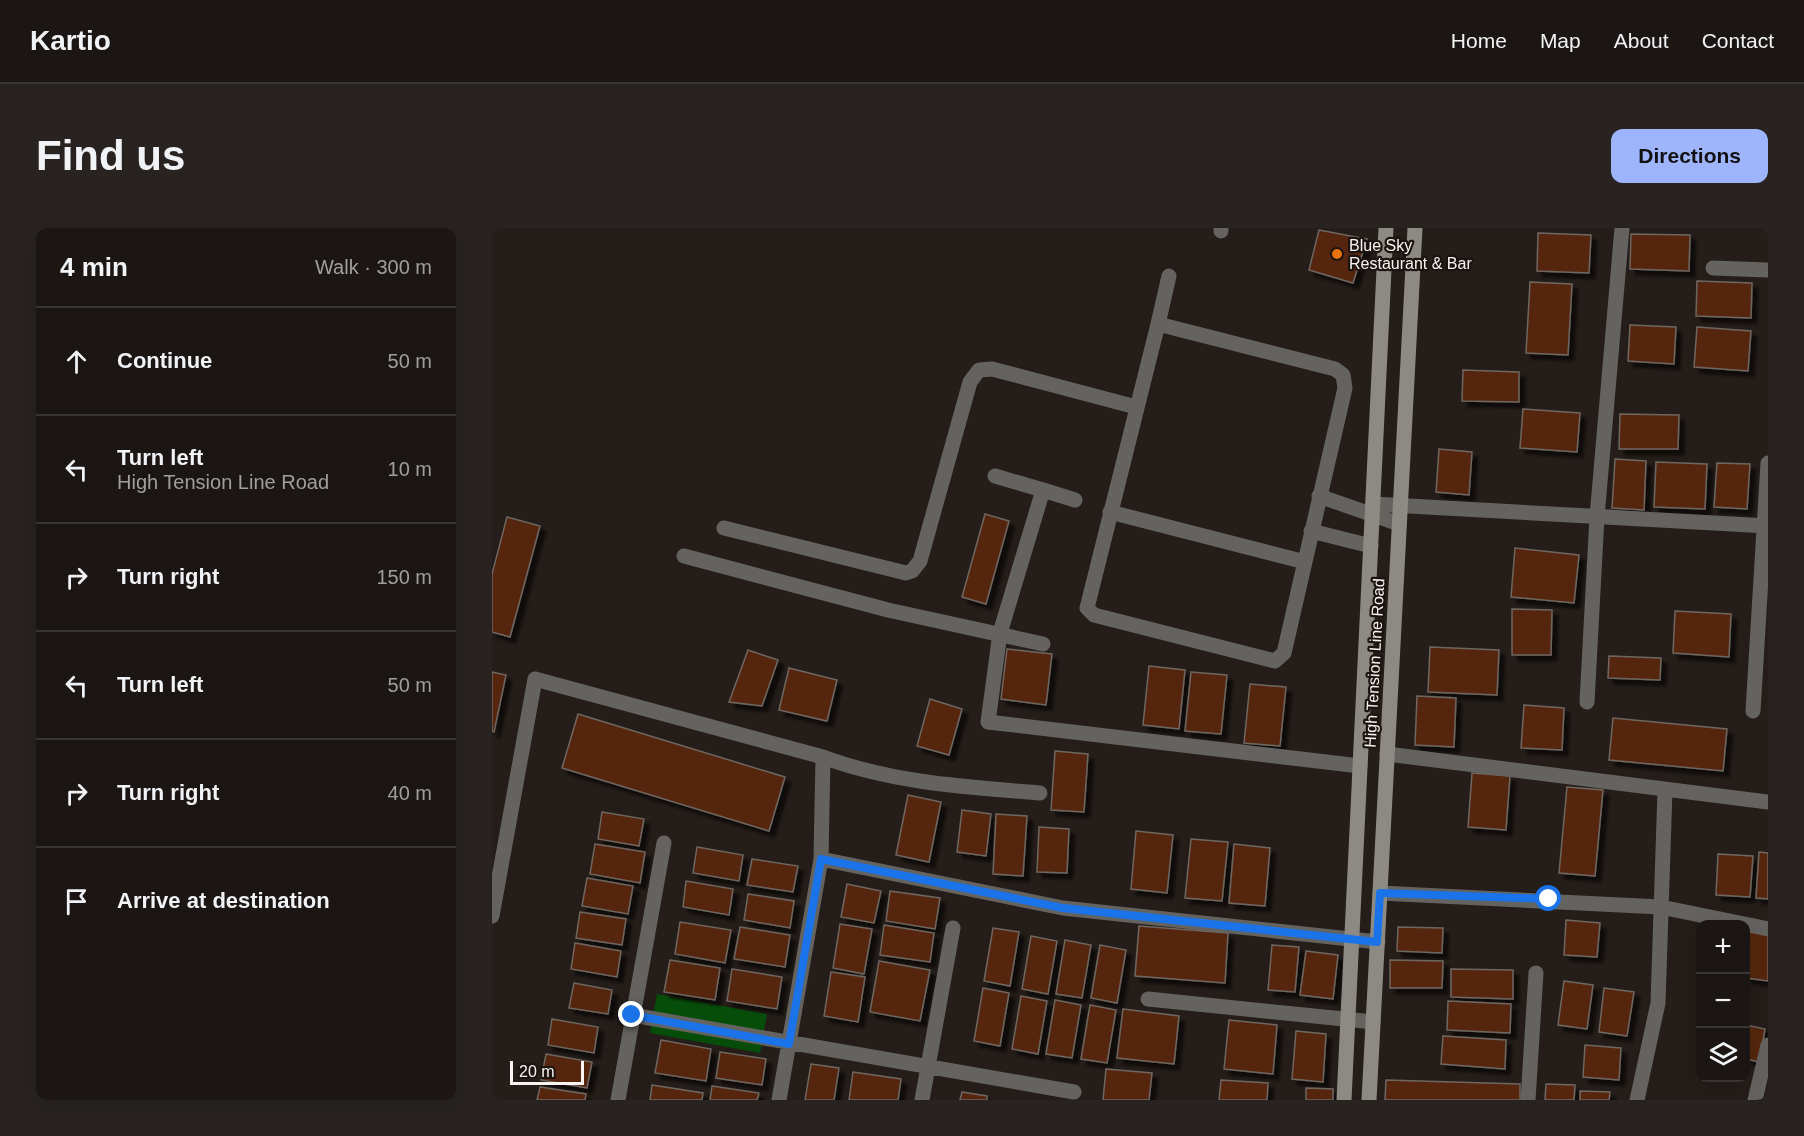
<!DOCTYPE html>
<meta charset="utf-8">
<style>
:root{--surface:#1b1613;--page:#282321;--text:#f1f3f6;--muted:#a09fa0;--line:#393533;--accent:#9eb4fd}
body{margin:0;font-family:Helvetica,sans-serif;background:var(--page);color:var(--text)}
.controls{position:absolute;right:18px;bottom:18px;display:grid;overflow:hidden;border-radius:12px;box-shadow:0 6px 24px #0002}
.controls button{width:54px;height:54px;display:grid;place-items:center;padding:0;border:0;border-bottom:2px solid var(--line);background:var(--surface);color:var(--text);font:30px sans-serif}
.scale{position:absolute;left:18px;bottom:15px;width:74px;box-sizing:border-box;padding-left:6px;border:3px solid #f9f3f1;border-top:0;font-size:16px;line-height:21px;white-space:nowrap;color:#f9f3f1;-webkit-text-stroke:4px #1b1310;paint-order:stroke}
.stop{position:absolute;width:18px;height:18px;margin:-14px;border:4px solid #1a73e8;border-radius:50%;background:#fff}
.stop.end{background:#1a73e8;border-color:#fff;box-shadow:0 2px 6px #0008}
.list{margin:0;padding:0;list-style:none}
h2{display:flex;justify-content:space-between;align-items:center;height:78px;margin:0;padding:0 24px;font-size:26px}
h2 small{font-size:20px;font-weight:400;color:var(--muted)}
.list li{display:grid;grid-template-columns:39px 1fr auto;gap:18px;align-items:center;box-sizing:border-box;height:108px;padding:0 24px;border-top:2px solid var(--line)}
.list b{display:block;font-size:22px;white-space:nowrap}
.list p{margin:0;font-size:20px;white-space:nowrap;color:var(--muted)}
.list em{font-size:20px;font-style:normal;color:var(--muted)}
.icon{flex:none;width:33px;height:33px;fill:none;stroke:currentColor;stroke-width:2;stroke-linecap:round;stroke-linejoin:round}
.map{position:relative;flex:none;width:1276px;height:872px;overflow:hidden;border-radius:12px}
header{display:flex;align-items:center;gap:36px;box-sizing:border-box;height:84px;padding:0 30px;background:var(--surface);border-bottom:2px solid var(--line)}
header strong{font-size:28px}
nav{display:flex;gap:33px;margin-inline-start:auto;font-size:21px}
.intro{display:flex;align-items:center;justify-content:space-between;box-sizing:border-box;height:144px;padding:0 36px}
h1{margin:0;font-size:42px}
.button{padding:15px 27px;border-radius:12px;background:var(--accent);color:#111;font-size:21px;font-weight:700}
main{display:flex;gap:36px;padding:0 36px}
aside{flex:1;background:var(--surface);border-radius:12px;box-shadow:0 6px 24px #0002}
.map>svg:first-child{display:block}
.green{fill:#074d0a}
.building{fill:#54270f;stroke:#6f6661;stroke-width:1.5;filter:url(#shadow)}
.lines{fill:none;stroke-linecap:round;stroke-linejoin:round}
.minor{stroke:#65635f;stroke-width:15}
.secondary{stroke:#8d8a84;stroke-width:15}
.route{stroke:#1a73e8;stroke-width:8}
.food-dot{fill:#e8710a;stroke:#1b1310;stroke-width:2}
.labels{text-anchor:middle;stroke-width:4.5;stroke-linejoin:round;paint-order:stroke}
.poi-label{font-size:16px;fill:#f9f3f1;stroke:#1b1310;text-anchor:start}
.street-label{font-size:16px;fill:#f9f3f1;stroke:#1b1310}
</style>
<header>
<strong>Kartio</strong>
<nav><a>Home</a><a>Map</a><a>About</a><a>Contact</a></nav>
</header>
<div class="intro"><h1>Find us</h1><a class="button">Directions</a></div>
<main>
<aside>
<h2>4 min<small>Walk · 300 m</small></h2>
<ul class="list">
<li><svg class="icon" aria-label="ahead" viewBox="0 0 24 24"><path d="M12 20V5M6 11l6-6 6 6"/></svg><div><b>Continue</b></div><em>50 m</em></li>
<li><svg class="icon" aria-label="left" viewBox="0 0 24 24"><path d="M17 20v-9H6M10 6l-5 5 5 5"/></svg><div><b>Turn left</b><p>High Tension Line Road</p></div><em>10 m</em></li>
<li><svg class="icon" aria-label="right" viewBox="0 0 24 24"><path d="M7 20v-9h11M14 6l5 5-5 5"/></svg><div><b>Turn right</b></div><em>150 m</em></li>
<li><svg class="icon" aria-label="left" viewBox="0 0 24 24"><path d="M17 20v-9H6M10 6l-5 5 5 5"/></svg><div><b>Turn left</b></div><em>50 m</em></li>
<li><svg class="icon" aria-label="right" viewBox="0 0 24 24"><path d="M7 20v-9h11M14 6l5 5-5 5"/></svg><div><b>Turn right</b></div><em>40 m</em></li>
<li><svg class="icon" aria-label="arrive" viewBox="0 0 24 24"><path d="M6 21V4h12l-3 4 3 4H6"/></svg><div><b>Arrive at destination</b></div></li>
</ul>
</aside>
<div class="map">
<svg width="1276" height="872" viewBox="0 0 1276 872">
<defs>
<filter id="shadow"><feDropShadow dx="5.5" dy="5.5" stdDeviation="1.5" flood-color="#0009"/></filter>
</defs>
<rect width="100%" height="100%" fill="#241d19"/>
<path class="green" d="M165,766L275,786L268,825L158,805Z"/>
<path class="building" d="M827,2L875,11L861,55L817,42Z
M1046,5L1099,7L1097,45L1045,43Z
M1139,6L1198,7L1197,43L1138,41Z
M1205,53L1260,55L1259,90L1204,88Z
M1038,54L1080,56L1076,127L1034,125Z
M1138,97L1184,99L1182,136L1136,133Z
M1205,99L1259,103L1256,143L1202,139Z
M971,142L1027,144V174L970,173Z
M1031,181L1088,185L1085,224L1028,220Z
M1128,186L1187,187L1186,221H1127Z
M947,221L980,224L977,267L944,264Z
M1123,231L1154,233L1152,282L1120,280Z
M1164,234L1215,236L1213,281L1162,279Z
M1225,235L1258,236L1255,281L1222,279Z
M493,286L517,293L494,376L470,369Z
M15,289L48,298L18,409L0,404V346Z
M1023,320L1087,327L1082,375L1019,369Z
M1020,381L1060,382L1059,427H1020Z
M1183,383L1239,386L1237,429L1181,425Z
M938,419L1007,422L1005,467L936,464Z
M515,421L560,426L554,477L509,471Z
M256,422L286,432L270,478L237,474Z
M1117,428L1169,430L1168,452L1116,450Z
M657,438L693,442L687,501L651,497Z
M297,440L345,452L335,493L287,482Z
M0,444L14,447L2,504L0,503Z
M699,444L735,447L729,506L693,503Z
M758,456L794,459L788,518L752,515Z
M925,468L964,470L962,519L923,517Z
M438,471L470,481L457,527L425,518Z
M1032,477L1072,480L1070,522L1029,520Z
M86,486L293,549L277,603L70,540Z
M1121,490L1235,501L1231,543L1117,532Z
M563,523L596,526L592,584L559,582Z
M980,545L1018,548L1014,602L976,599Z
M1075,559L1111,562L1103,648L1067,645Z
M416,567L449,574L437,634L404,627Z
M470,582L499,586L494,628L465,624Z
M110,584L152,591L147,618L106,611Z
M504,586L535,588L531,648L501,646Z
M547,599L577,601L575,645L545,644Z
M644,603L681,607L675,665L639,661Z
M699,611L736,614L730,673L693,670Z
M103,616L153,624L148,655L98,646Z
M742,616L778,620L773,678L737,675Z
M205,619L251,627L247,653L201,645Z
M1267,624L1276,625V671L1264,670Z
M1226,626L1261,628L1258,669L1224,667Z
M260,631L306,638L301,664L255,657Z
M95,650L141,658L136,686L90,678Z
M194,653L241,661L237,687L191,679Z
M355,656L389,663L382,695L349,689Z
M398,663L448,670L443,701L394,693Z
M256,666L302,673L298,700L252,692Z
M88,684L134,691L130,717L84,710Z
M1074,692L1108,695L1105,729L1072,727Z
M188,694L239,702L233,735L183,726Z
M348,696L380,701L372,746L341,740Z
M392,697L442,705L438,734L388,727Z
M647,698L736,705L733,755L643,748Z
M248,699L298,707L293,739L242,731Z
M906,699L951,700L950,725L905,723Z
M501,700L527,704L518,758L492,753Z
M1255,703L1276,705V753L1254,750Z
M539,708L565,713L556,766L530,761Z
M573,712L599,717L590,770L564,766Z
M83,715L129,723L125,749L79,741Z
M608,717L634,722L625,775L599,770Z
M780,717L807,719L803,764L776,762Z
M814,723L846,727L841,771L808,767Z
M178,732L228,740L223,772L172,764Z
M898,732L951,733L950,760H898Z
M387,733L438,742L428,793L378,784Z
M240,741L290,749L285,781L235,773Z
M959,741L1021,742V771L959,769Z
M339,744L373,749L366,794L332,788Z
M1072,753L1101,757L1095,801L1066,797Z
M82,755L120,762L116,786L77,780Z
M491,760L517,765L508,818L482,813Z
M1112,760L1142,764L1135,808L1107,804Z
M529,768L555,773L546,826L520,821Z
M563,772L589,777L580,830L554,826Z
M956,773L1019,776L1018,805L955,802Z
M598,777L624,782L615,835L589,831Z
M631,781L687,788L682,836L625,830Z
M60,791L106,799L102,825L56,817Z
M737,792L785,797L781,846L732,841Z
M1254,797L1273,801L1267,834L1254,831Z
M804,803L834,806L831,854L800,851Z
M951,808L1014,812L1013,841L949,836Z
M169,812L219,821L214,853L163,845Z
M1093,817L1129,820L1127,852L1091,849Z
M228,824L274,831L270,857L224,850Z
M54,826L100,834L95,860L49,852Z
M319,836L347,840L342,872H313Z
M614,841L660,845L657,872H611Z
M361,844L409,851L406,872H357Z
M729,852L776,855L775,872H727Z
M894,852L1028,856V872H893Z
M1054,856L1083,857L1082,872H1053Z
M160,857L211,865L210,872H158Z
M220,858L267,865L265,872H218Z
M48,859L94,866L93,872H45Z
M814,860L841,861V872H814Z
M1088,863L1118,864L1117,872H1088Z
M470,864L495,868V872H468Z"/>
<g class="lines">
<path class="minor" d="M729,3V0
M1221,40L1276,42
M666,96L843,141L851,147L853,160L792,425L783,433L602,387L595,380Z
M666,96L677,48
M503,248L551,262L508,405L496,494L868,538
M551,262L583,272
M827,268L907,296
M881,276L1276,298
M618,284L813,334
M232,300L414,345L420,343L428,333L478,154L487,142L500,141L644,179
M819,303L879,318
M192,328L396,382L551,416
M1095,474L1105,289L1130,0
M1261,483L1276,235
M895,526L1276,574
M329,631L571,680L886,714
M888,665L1169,679L1276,701
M0,688L43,451L331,529C401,555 474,559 548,565
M656,771L881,794
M140,787L582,864
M126,872L172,615
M287,872L329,631L331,529
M430,872L461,700
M1036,872L1044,745
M1145,872L1166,775L1173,562
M1263,872L1276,817"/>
<path class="secondary" d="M852,872L894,0
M877,872L923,0"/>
</g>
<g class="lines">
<path class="route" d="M140,787L297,816L329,631L571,680L885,714L888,665L1057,671"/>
</g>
<circle class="food-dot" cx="845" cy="26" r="6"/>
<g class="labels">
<g class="poi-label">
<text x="857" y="23">Blue Sky<tspan x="857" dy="18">Restaurant &amp; Bar</tspan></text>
</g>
<g class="street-label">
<text transform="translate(882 435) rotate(-87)" y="6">High Tension Line Road</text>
</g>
</g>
</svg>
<div class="controls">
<button>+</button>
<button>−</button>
<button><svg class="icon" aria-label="layers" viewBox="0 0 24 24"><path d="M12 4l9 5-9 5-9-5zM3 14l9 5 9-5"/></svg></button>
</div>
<div class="scale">20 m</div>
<div class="stop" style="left:1057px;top:671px"></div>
<div class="stop end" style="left:140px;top:787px"></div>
</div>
</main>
